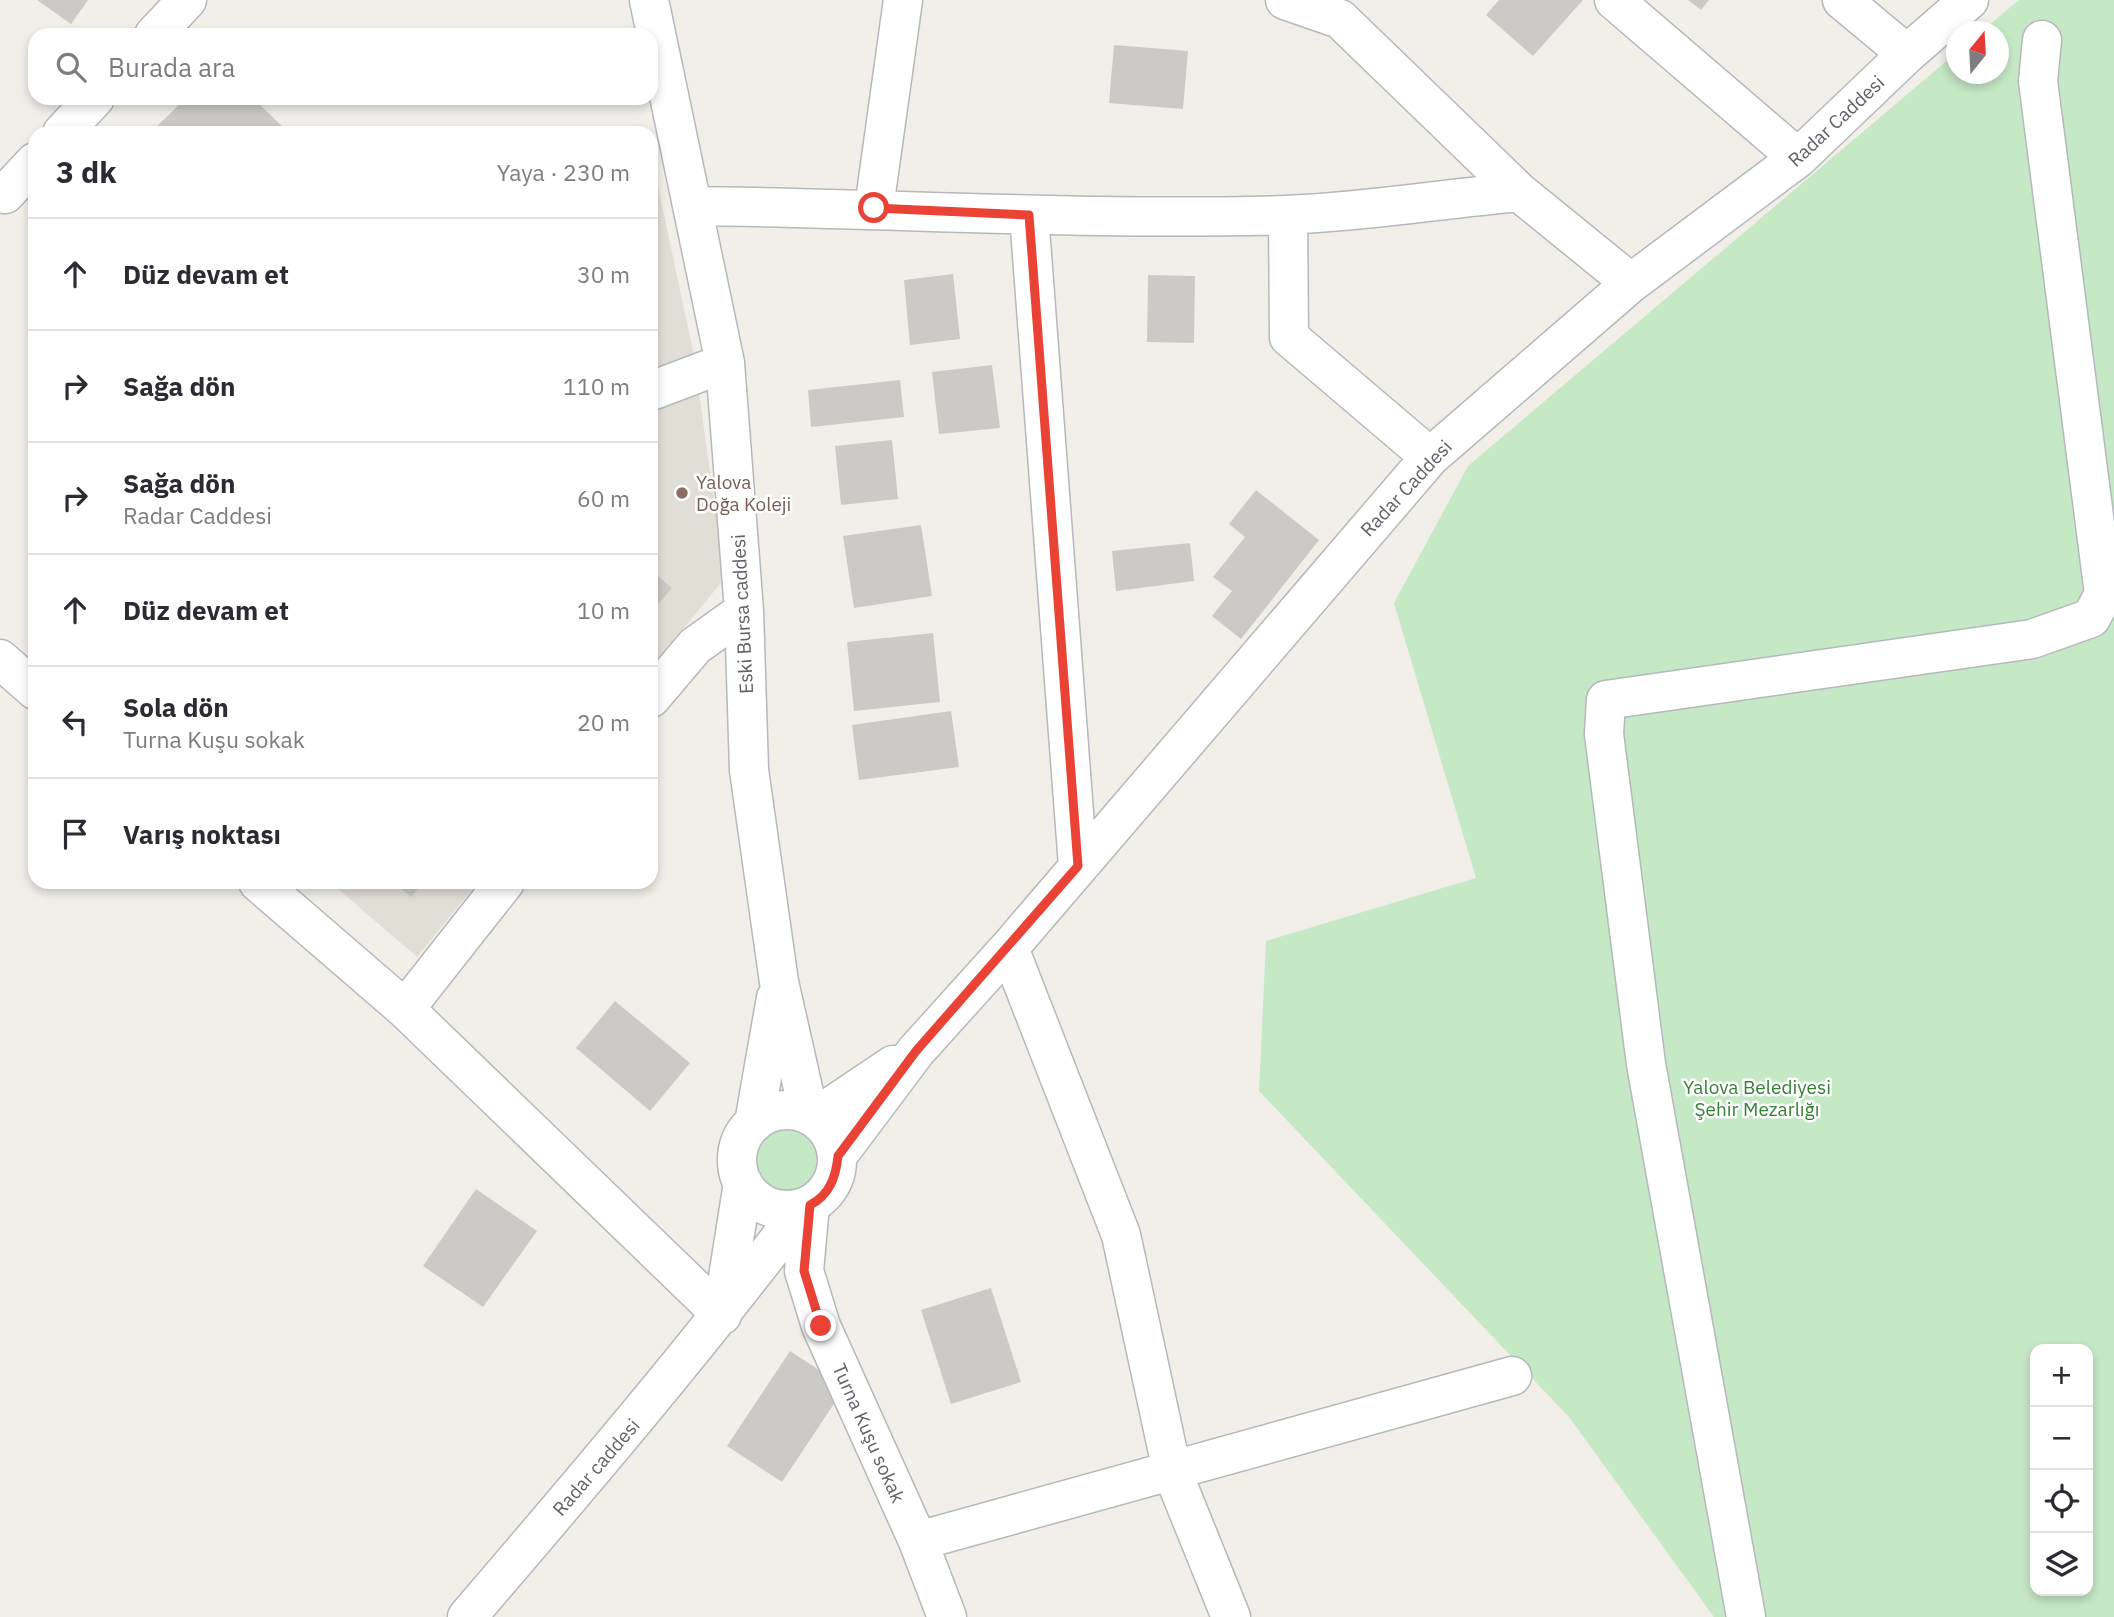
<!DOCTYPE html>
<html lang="tr">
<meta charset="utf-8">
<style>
:root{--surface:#fff;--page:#f7f7f7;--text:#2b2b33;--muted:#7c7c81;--line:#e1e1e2}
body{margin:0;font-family:"IBM Plex Sans",sans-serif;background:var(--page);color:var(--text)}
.controls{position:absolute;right:21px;bottom:21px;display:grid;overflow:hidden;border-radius:14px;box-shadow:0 4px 10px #0003}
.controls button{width:63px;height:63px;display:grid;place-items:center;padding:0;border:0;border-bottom:2px solid var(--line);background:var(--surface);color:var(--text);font:35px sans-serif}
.compass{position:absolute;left:1946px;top:21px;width:63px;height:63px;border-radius:50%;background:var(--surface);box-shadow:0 4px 10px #0003;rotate:18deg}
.stop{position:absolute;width:21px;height:21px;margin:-16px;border:5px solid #ea4335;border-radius:50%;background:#fff}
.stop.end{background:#ea4335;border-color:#fff;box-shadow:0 2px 7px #0008}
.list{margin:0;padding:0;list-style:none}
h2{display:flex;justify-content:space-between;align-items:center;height:91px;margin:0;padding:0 28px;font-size:30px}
h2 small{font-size:23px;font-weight:400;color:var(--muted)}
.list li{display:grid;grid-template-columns:46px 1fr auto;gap:21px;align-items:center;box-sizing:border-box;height:112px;padding:0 28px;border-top:2px solid var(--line)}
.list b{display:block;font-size:26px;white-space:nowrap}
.list p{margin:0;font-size:23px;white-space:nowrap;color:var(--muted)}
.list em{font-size:23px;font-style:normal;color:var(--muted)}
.icon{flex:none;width:38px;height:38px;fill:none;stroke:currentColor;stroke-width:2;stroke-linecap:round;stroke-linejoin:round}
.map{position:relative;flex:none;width:2114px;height:1617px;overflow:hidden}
.search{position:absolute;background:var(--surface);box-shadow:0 4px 10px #0003;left:28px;top:28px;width:630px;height:77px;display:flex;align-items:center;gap:18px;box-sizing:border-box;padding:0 24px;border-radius:21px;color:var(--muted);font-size:26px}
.panel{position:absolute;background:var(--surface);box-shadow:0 4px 10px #0003;left:28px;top:126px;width:630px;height:763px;border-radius:21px}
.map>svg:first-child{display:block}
.education{fill:#e1ded6}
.green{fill:#c5e8c5;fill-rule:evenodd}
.building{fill:#cccac5}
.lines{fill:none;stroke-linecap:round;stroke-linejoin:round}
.minor-casing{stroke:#b5b8bc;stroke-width:41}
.minor{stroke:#fff;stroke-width:38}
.route{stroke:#ea4335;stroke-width:9}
.education-dot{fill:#8d6e63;stroke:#fff;stroke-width:2.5}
.labels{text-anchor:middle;stroke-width:5;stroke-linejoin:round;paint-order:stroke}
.street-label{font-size:19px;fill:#5f6368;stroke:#fff}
.education-label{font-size:19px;fill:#785e54;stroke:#fff;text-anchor:start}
.park-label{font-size:19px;fill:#348238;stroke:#fff}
</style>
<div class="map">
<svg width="2114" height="1617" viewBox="0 0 2114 1617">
<rect width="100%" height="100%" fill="#f1efe8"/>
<path class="education" d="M651,154L693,351L725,578L651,668Z
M330,882H478L417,957Z"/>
<path class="green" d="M2019,0H2114V1617H1714L1569,1417L1259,1091L1266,941L1476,878L1394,603L1468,466L1956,53V74H1998V32L1982,31ZM2035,1349H2088V1591H2035Z
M755 1161a32 32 0 1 1 64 0a32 32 0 1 1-64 0Z"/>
<path class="building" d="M37,0H88L71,24Z
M1499,0H1583L1533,56L1486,15Z
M1688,0H1709L1701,10Z
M1114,45L1188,51L1183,109L1109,103Z
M186,98H253L289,133H150Z
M953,274L960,339L910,345L904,280Z
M1148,275L1195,276L1194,343L1147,342Z
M992,365L1000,428L939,434L932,372Z
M900,380L904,417L811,427L808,390Z
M892,440L898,499L841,505L835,446Z
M1256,490L1319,540L1241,639L1212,616L1232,591L1213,577L1245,537L1229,524Z
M921,525L932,596L854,608L843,536Z
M1190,543L1194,581L1116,591L1112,551Z
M651,570L672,588L651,613Z
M933,633L940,702L854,711L847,642Z
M951,711L959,767L859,780L852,725Z
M393,882H424L411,897Z
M615,1001L690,1063L650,1111L576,1048Z
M476,1189L537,1231L483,1307L423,1266Z
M991,1288L1021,1382L951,1404L921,1310Z
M790,1351L845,1387L782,1482L727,1446Z"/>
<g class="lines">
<defs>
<path id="minor" d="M649,0L725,363L744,611L749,770L779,982L809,1115
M1285,0L1340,19L1519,192L1631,283
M1614,0L1798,158
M1842,0L1907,54
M154,35L187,0
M62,133L95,98
M0,190L5,194L35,162
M692,206C890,208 1088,221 1286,215C1364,212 1442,199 1519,192
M874,208L903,0
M1029,215L1078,866
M1288,215L1289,337L1430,457
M651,391L725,363
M0,659L35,690
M651,698L695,646L744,611
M258,882L405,1009L722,1315
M1009,948L1121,1235L1172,1471L1231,1617
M405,1009L505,882
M737 1160a50 50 0 1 1 100 0a50 50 0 1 1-100 0Z
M814,1118L893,1065
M754,1123L776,998
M838,1155L916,1051L1009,948L1430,457L1631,283L1798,158L1907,54L1969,0
M810,1205L804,1271L821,1326L918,1541L947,1617
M723,1309L743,1183
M918,1541L1512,1376
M467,1617C582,1483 696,1349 803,1208
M1746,1617L1646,1064L1604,734L1606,700L2032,639L2091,618L2104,594L2038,81L2042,40"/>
</defs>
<use href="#minor" class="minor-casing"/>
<use href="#minor" class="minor"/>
</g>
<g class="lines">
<path class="route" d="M821,1326L804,1271L810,1205C830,1195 836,1176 838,1156L916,1051L1078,866L1029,215L874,208"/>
</g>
<circle class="education-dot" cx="682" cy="493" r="7"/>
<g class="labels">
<g class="street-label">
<text transform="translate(1836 121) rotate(-43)" y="7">Radar Caddesi</text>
<text transform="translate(1406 488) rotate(-47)" y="7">Radar Caddesi</text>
<text transform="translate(742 614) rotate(-93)" y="7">Eski Bursa caddesi</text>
<text transform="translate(869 1433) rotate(66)" y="7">Turna Kuşu sokak</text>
<text transform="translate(596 1467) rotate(-49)" y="7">Radar caddesi</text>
</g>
<g class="education-label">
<text x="696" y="489">Yalova<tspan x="696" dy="22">Doğa Koleji</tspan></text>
</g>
<g class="park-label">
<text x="1757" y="1094">Yalova Belediyesi<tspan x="1757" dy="22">Şehir Mezarlığı</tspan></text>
</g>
</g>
</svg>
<div class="controls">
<button>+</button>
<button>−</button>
<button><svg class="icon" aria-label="locate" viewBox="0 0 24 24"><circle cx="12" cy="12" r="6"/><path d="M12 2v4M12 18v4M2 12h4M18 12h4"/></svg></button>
<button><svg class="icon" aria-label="layers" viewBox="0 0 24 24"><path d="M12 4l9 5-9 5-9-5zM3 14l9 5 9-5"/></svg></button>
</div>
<svg class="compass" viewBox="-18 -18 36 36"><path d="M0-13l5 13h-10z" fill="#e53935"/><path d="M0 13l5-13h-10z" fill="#7c7c81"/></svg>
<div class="stop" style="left:874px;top:208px"></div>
<div class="stop end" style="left:821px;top:1326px"></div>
<div class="search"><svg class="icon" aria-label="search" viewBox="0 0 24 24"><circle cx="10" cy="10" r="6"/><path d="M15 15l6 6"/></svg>Burada ara</div>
<section class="panel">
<h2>3 dk<small>Yaya · 230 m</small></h2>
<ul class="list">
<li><svg class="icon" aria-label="ahead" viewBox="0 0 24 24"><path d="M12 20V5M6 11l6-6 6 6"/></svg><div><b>Düz devam et</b></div><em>30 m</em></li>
<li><svg class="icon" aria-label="right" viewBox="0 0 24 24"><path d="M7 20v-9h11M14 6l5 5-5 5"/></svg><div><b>Sağa dön</b></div><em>110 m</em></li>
<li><svg class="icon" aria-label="right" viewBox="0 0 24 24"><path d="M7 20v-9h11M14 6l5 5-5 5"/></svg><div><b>Sağa dön</b><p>Radar Caddesi</p></div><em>60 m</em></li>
<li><svg class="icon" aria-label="ahead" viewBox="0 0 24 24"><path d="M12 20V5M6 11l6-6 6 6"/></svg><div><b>Düz devam et</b></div><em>10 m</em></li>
<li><svg class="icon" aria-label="left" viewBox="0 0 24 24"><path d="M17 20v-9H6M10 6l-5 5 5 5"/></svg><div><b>Sola dön</b><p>Turna Kuşu sokak</p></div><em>20 m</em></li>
<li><svg class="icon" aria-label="arrive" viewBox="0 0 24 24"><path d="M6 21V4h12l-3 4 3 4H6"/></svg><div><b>Varış noktası</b></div></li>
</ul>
</section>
</div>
